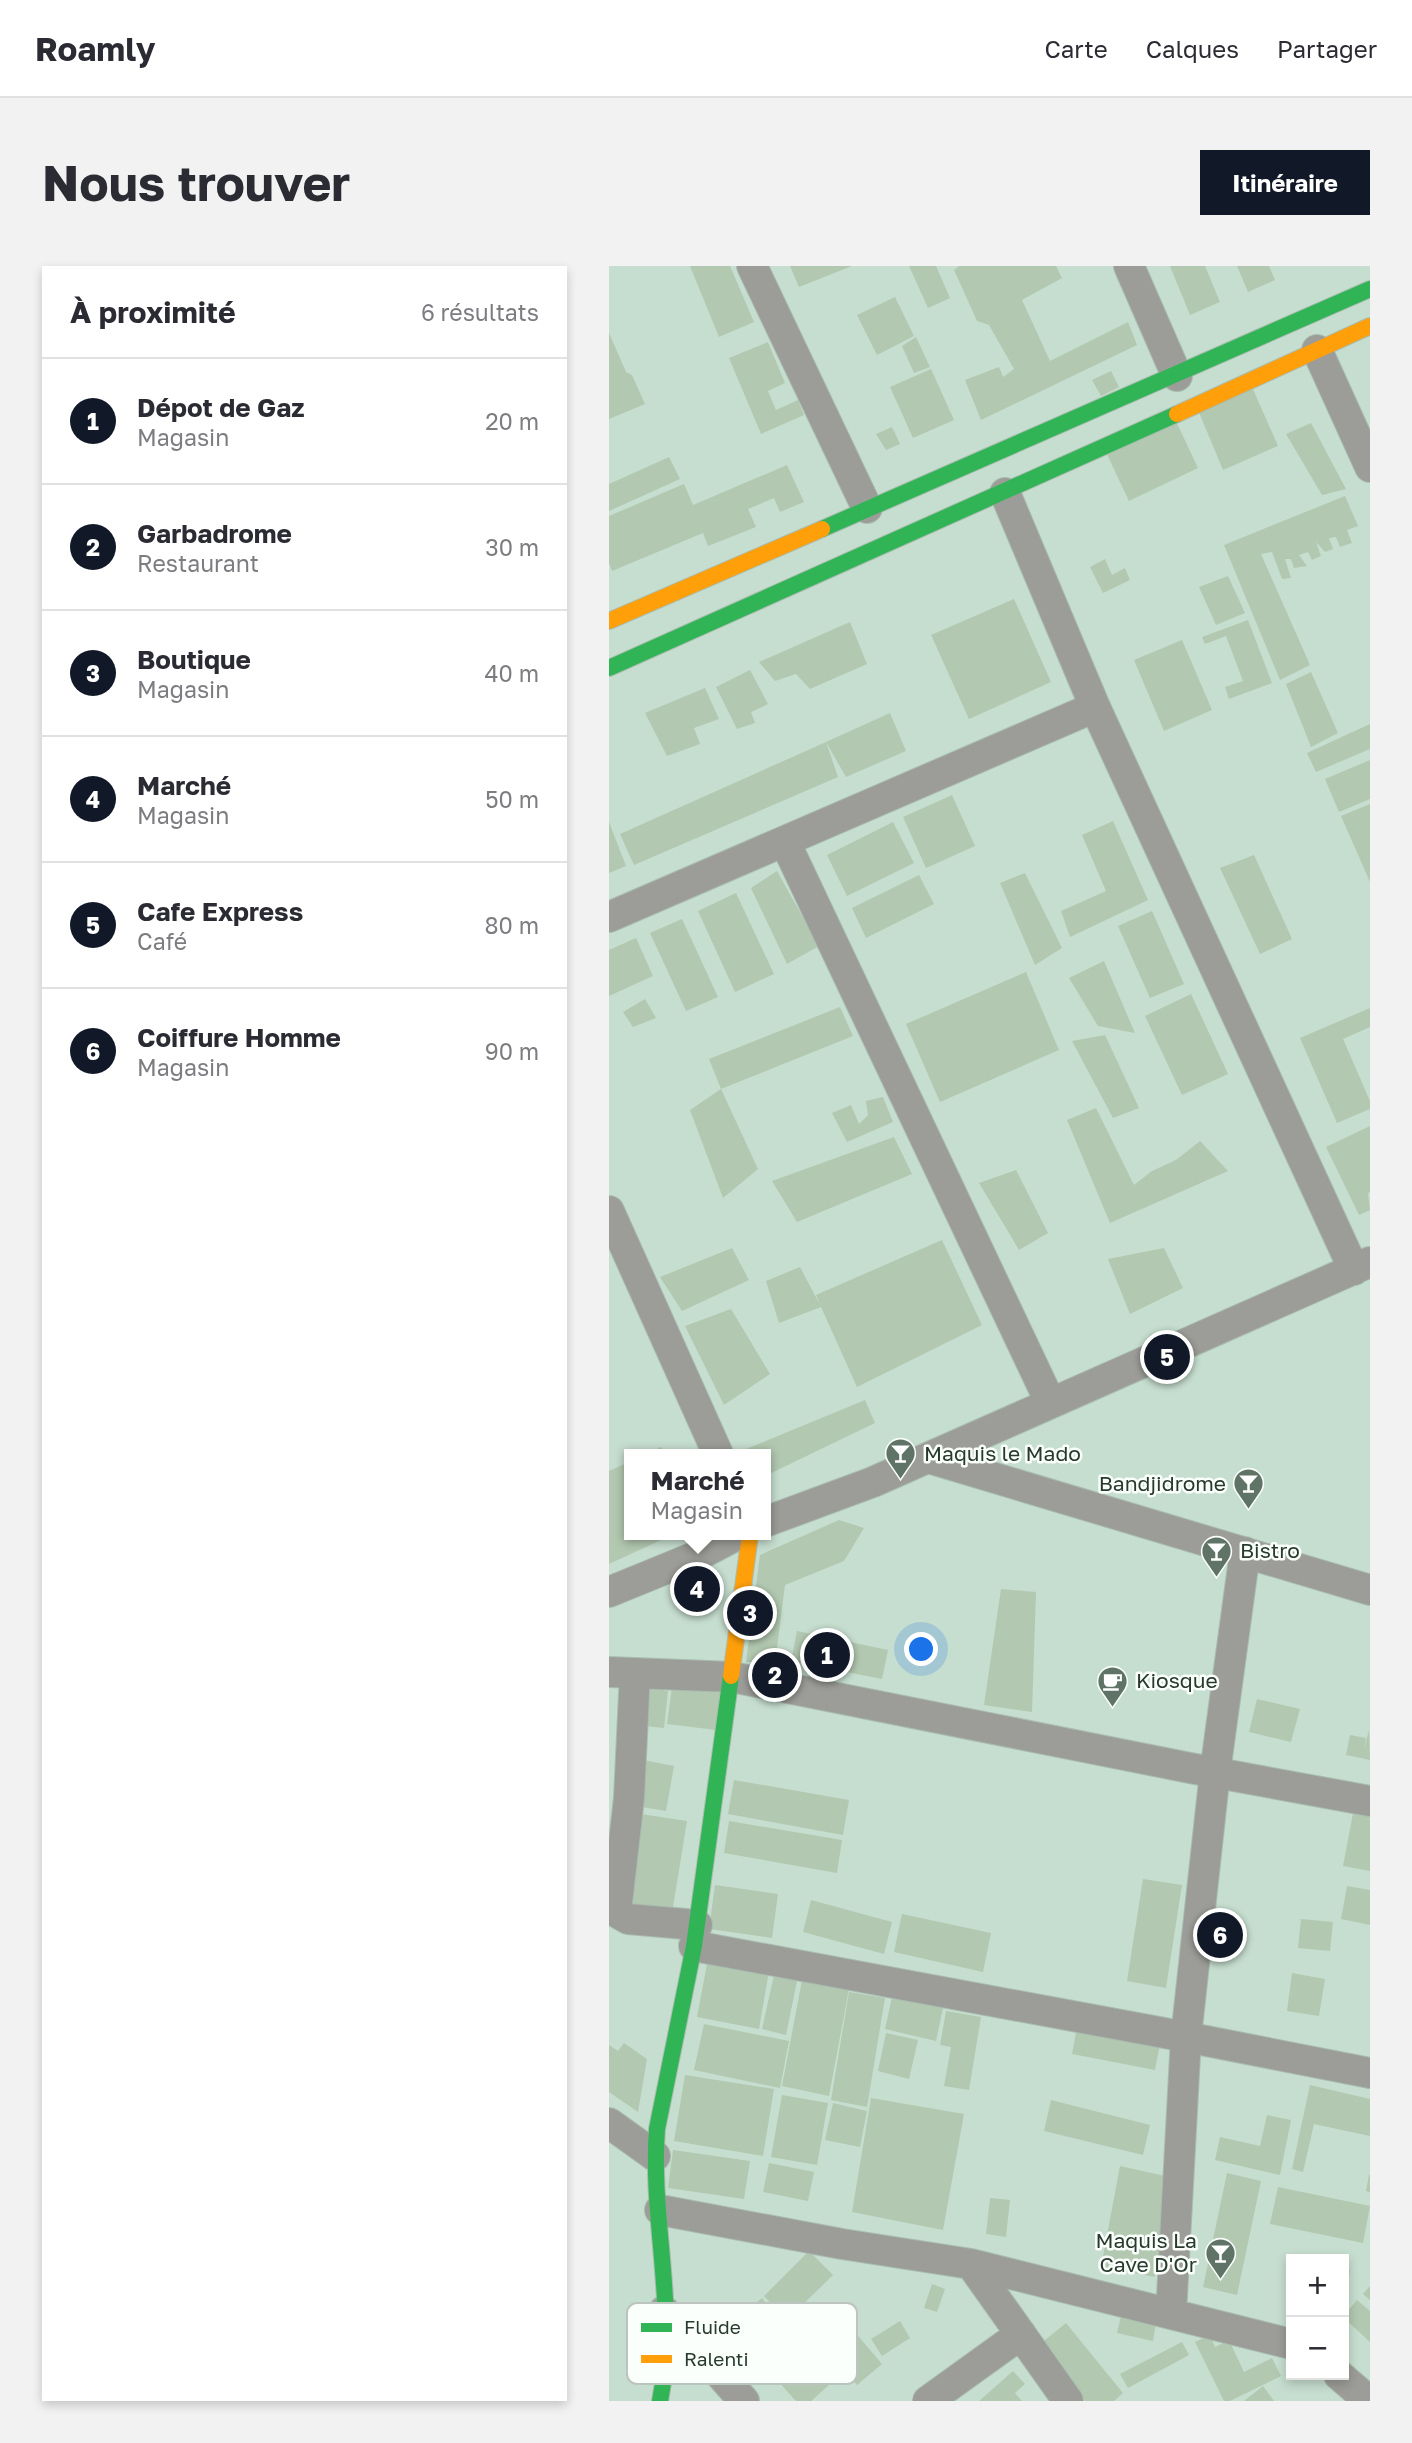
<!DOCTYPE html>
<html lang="fr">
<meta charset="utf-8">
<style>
:root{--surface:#fff;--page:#f2f2f3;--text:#2b2b33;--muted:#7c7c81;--line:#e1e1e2;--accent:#111827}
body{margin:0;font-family:"Golos Text",sans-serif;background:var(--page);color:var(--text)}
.controls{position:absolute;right:21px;bottom:21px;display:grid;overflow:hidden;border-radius:0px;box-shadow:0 4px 10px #0003}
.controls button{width:63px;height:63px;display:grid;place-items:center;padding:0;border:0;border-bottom:2px solid var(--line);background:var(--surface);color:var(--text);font:35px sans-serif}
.you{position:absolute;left:313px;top:1384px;width:24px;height:24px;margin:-18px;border:5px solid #fff;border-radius:50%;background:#1a73e8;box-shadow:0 0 0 10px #1a73e833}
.badge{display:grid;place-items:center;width:46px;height:46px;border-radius:50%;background:var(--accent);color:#fff;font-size:23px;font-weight:700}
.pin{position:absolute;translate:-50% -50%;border:4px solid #fff;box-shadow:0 2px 7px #0006}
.popup{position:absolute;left:15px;top:1183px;width:147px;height:91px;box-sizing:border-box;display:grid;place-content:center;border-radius:0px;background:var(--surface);filter:drop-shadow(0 2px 5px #0005);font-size:23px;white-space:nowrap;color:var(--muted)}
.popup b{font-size:26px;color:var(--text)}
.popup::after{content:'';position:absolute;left:50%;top:100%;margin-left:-14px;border:14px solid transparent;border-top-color:var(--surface)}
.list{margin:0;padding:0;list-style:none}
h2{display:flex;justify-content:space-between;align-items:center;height:91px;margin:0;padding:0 28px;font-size:30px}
h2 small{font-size:23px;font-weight:400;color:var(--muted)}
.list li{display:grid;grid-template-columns:46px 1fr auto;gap:21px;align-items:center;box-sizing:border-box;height:126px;padding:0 28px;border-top:2px solid var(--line)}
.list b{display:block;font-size:26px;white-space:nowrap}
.list p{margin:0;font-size:23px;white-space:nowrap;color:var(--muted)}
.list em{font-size:23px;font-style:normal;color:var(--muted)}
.map{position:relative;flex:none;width:761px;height:2135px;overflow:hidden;border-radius:0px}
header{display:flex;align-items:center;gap:42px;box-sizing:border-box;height:98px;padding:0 35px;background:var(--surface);border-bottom:2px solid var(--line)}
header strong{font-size:33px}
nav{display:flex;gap:38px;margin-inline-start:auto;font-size:24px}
.intro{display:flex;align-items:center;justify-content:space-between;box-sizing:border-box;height:168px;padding:0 42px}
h1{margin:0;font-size:49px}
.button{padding:18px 32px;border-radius:0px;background:var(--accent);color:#fff;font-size:24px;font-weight:700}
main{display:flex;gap:42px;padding:0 42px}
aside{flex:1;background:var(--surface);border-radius:0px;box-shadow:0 4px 10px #0003}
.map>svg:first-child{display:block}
.building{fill:#b2c8b0}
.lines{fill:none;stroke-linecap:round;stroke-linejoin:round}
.street-casing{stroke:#a9bcb0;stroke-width:32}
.fast-casing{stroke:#a9bcb0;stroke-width:18}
.slow-casing{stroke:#a9bcb0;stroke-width:18}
.street{stroke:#9c9d98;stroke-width:30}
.fast{stroke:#30b455;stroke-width:16}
.slow{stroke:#ff9f0a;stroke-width:16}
.labels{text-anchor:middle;stroke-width:5;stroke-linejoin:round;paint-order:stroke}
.poi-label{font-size:21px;fill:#283a2e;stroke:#fafffc;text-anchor:start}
.key{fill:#fafffc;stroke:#bbc4be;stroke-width:2}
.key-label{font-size:19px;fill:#283a2e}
</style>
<header>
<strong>Roamly</strong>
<nav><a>Carte</a><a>Calques</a><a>Partager</a></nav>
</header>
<div class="intro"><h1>Nous trouver</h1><a class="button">Itinéraire</a></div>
<main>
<aside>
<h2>À proximité<small>6 résultats</small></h2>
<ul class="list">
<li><span class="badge">1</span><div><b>Dépot de Gaz</b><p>Magasin</p></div><em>20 m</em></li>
<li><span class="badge">2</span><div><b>Garbadrome</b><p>Restaurant</p></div><em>30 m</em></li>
<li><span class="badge">3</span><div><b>Boutique</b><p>Magasin</p></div><em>40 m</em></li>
<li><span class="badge">4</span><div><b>Marché</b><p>Magasin</p></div><em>50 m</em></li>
<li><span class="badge">5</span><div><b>Cafe Express</b><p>Café</p></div><em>80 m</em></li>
<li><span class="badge">6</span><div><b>Coiffure Homme</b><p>Magasin</p></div><em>90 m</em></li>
</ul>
</aside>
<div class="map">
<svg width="761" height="2135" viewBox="0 0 761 2135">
<rect width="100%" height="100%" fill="#c6decf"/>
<path class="building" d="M81,0H121L145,56L110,71Z
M181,0H243L190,21Z
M300,0H327L341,32L319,42Z
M350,0H447L453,12L413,34L441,95L519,56L528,79L372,154L356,114L390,101L394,111L405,103L380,59L368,55L345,4Z
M561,0H596L611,36L581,49Z
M628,0H660L666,14L639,26Z
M286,31L305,70L268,89L248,49Z
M0,67L17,106L23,109L36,138L0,153Z
M307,71L321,101L305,107L293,80Z
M159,76L176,117L159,125L167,144L189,134L195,149L152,168L120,92Z
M322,103L345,154L304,172L281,121Z
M502,105L510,121L492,130L483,114Z
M643,121L669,180L614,204L589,144Z
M565,151L589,202L520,235L496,184Z
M702,157L737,223L713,229L677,168Z
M283,161L291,178L277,184L267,168Z
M60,191L71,213L0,245V218Z
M178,199L195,236L171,246L165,232L139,243L147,261L99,280L94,267L3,305L0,297V250L75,218L84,239Z
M736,230L749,260L738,264L743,277L731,281L727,271L720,272L724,283L716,286L707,276L712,290L703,294L699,286L690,289L698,300L685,302L682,293H676L682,312L673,313L663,286L652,288L701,399L671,414L615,279Z
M496,293L503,309L516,302L521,314L494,327L481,301Z
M619,310L636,347L607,359L590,321Z
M405,333L442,416L360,453L322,369Z
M639,354L663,417L620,433L616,421L634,415L617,370L596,378L593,371Z
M241,356L258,398L201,423L187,408L166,415L150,396Z
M573,374L603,444L555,465L525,394Z
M141,404L159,438L142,446L146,457L128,463L107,421Z
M702,406L729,467L702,481L677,418Z
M96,422L110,453L85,462L91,478L58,490L36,447Z
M281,447L297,485L237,511L217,476L229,511L25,599L11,568L217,476Z
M761,458V483L707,506L698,487Z
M761,494V533L730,546L716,513Z
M343,529L366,580L317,602L294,551Z
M761,538V616L732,550Z
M504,555L539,634L461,671L452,645L497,625L473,569Z
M0,556L17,600L0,607Z
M284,556L305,597L238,630L218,589Z
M645,589L683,673L651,688L611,602Z
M168,605L210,680L178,698L142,622Z
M416,607L453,682L426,699L391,617Z
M310,609L325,638L257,672L243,642Z
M127,627L165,708L126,726L89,645Z
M543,645L575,718L541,732L509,660Z
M73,653L109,731L77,745L41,667Z
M27,672L44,710L0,730V684Z
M495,695L526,767L489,760L460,712Z
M417,706L450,784L331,836L297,758Z
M582,728L619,808L573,829L536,750Z
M36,733L47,752L24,761L14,746Z
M231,741L244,770L112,823L100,793Z
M761,742V761L734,773L761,835V843L728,857L691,772Z
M496,769L530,842L504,852L463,775Z
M112,823L149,903L114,932L81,844Z
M274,831L284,856L238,876L223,847L242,839L250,858L259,849L257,835Z
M487,842L525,919L543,905L567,894L591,875L619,905L501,957L458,854Z
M761,860V926L759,927L761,944L750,949L717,881Z
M285,871L303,908L188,956L163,915Z
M407,904L439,967L410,984L370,917Z
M333,974L373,1059L248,1121L212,1041L170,1057L157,1015L191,1001L211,1039L207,1029Z
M123,982L140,1014L73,1045L51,1011Z
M555,982L574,1022L521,1048L499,993Z
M122,1043L161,1108L115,1139L76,1060Z
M256,1134L266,1157L156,1210V1188H125Z
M52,1181L56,1188H36Z
M20,1196V1269H63L0,1298V1205Z
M230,1254L255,1262L235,1295L176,1319L166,1397L137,1396L151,1289Z
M392,1323L427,1326L423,1446L375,1439Z
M188,1365L279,1384L273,1413L182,1395Z
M32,1421L59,1425L55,1462L27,1459Z
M63,1421L112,1427L107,1464L58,1458Z
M648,1433L691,1443L682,1476L640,1466Z
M760,1464L761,1494L737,1489L741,1469L757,1472L755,1484Z
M29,1493L65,1500L57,1545L20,1539Z
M125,1514L240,1534L234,1569L119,1548Z
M745,1542L761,1546V1605L734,1600Z
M25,1547L78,1555L63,1647L10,1638Z
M120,1555L233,1574L228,1607L115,1587Z
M534,1613L573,1619L557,1722L518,1715Z
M106,1619L169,1628L163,1672L100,1663Z
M738,1620L761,1624V1659L732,1653Z
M202,1634L283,1656L275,1688L194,1666Z
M293,1648L382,1667L374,1706L285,1686Z
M692,1653L724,1656L721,1685L689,1682Z
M99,1693L160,1705L150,1763L88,1751Z
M683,1707L716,1713L710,1750L678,1745Z
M165,1709L188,1715L177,1769L153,1763Z
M193,1714L240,1723L220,1830L173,1820Z
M240,1726L276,1732L258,1841L222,1834Z
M283,1731L334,1742L327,1775L276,1763Z
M337,1745L372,1751L360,1824L335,1820L342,1781L331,1779Z
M95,1758L180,1775L171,1822L85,1804Z
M468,1761L551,1778L546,1804L463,1788Z
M277,1767L309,1774L300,1813L269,1805Z
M15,1777L38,1793L29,1846L0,1826V1779L9,1785Z
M76,1809L165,1823L154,1890L65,1875Z
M701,1819L761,1833V1870L705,1858L694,1906L683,1903Z
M173,1829L219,1837L208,1899L162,1891Z
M262,1832L355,1848L334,1964L243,1946Z
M442,1834L541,1859L534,1889L435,1865Z
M224,1837L258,1845L251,1881L216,1874Z
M658,1849L682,1854L671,1909L606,1894L611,1871L651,1880Z
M64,1884L141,1895L135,1933L59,1922Z
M160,1897L205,1906L199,1935L154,1926Z
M511,1900L565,1912L546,2011L492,2001Z
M618,1907L652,1915L628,2029L594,2021Z
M760,1909H761V1926L757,1925Z
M669,1921L761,1940L754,1977L661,1958Z
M381,1932L401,1934L397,1971L377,1968Z
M200,1985L224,2009L178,2054L155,2030Z
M735,2003L741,2004L736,2030H735Z
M681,2008L682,2009V2031L677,2030Z
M323,2018L336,2023L328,2046L315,2042Z
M761,2020V2034L754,2028Z
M153,2032L174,2059L149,2079L127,2052Z
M748,2034L761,2045V2076L735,2052V2049Z
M512,2050L547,2057L544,2075L508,2067Z
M291,2055L301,2072L273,2090L262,2073Z
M457,2057L514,2127L505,2135H476L430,2079Z
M244,2064L273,2098L248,2119L220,2085Z
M174,2066L220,2119L202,2135H187L147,2091Z
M601,2069L606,2081L620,2074L635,2106L663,2092L672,2110L621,2135H615L586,2076Z
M573,2076L580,2089L519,2122L511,2108Z
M404,2105L416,2118L406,2127L413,2135H370Z
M654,2120L665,2135H635Z"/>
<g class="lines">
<defs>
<path id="street" d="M143,0L258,242
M520,0L568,110
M708,84L761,201
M396,227L486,441L745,1004
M176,576L441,1136
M0,651L486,441
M0,945L109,1188
M319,1192L761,1324
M156,1256L264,1216L761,996
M0,1326L88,1290L128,1269
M0,1406L123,1411L581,1502L761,1535
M26,1407L20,1532L7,1646L19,1653L88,1659
M85,1680L577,1771L761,1807
M0,1857L46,1890
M51,1944L233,1978L362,1998L682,2078
M362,1998L459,2135
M55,2045L135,2135
M562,2048L577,1771L606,1506L636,1286
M730,2109L760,2135
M319,2135L412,2068"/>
<path id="fast" d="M213,263L761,23
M0,402L568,148
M51,2135C69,2046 41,1953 48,1863L85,1680L122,1410"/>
<path id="slow" d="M568,148L761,60
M0,355L213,263
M122,1410L141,1269"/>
</defs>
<use href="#street" class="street-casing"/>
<use href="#fast" class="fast-casing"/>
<use href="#slow" class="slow-casing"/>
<use href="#street" class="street"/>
<use href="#fast" class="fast"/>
<use href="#slow" class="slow"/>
</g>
<defs>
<symbol id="bar-pin" viewBox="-11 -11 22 30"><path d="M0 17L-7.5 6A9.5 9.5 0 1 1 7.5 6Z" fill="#5f7366" stroke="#fafffc"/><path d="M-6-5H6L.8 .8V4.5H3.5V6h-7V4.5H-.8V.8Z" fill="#fff"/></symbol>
<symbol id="cafe-pin" viewBox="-11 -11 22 30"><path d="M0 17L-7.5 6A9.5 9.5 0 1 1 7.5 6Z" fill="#5f7366" stroke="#fafffc"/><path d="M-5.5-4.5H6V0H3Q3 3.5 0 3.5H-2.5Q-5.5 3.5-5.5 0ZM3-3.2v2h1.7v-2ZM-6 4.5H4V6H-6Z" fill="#fff"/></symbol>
</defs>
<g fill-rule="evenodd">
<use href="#bar-pin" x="274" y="1170" width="35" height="47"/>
<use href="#bar-pin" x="622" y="1200" width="35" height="47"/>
<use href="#bar-pin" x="590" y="1268" width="35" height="47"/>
<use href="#cafe-pin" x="486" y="1398" width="35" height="47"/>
<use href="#bar-pin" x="594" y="1970" width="35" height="47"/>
</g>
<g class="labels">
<g class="poi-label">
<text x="315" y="1195">Maquis le Mado</text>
<text x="617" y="1225" text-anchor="end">Bandjidrome</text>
<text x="631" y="1292">Bistro</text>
<text x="527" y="1422">Kiosque</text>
<text x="588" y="1982" text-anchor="end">Maquis La<tspan x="588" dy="24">Cave D'Or</tspan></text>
</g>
</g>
<rect x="18" y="2037" width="230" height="81" rx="10" class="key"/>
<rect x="32" y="2057" width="31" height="9" fill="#30b455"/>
<rect x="32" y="2089" width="31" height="8" fill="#ff9f0a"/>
<g class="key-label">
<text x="75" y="2068">Fluide</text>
<text x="75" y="2100">Ralenti</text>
</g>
</svg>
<div class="controls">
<button>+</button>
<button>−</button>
</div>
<div class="you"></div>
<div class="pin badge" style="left:218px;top:1389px">1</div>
<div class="pin badge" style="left:166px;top:1409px">2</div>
<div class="pin badge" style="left:141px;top:1347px">3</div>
<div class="pin badge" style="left:88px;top:1323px">4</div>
<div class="popup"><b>Marché</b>Magasin</div>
<div class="pin badge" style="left:558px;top:1091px">5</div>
<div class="pin badge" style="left:611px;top:1669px">6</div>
</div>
</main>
